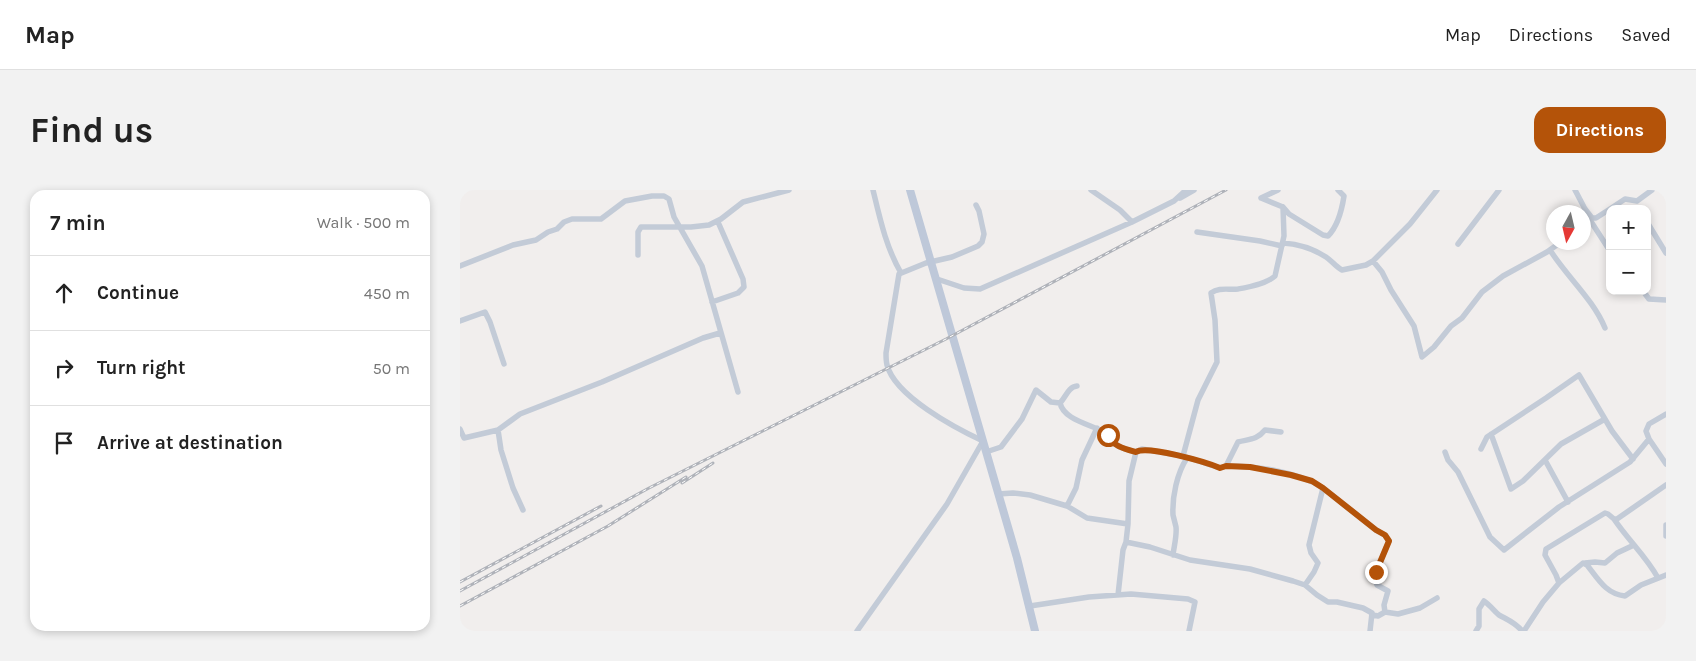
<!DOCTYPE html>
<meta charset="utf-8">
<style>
:root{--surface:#fff;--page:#f2f2f2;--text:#222;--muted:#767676;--line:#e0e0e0;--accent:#b45309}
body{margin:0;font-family:Karla,sans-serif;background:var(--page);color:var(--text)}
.controls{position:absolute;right:15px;top:15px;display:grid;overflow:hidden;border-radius:10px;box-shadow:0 2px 8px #0003}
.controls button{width:45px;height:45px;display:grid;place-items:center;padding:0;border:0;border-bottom:1px solid var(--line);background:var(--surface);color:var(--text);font:25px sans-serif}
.compass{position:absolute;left:1086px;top:15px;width:45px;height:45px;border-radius:50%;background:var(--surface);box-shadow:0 2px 8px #0003;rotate:188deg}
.stop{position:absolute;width:15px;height:15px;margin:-11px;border:4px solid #b45309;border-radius:50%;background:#fff}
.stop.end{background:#b45309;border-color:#fff;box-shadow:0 1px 5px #0008}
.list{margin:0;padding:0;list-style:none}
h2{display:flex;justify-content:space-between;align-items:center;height:65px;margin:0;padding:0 20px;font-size:21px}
h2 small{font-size:16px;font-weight:400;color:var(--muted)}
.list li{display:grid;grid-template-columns:32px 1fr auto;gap:15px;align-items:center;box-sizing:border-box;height:75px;padding:0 20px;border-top:1px solid var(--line)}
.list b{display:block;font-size:19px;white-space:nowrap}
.list em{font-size:16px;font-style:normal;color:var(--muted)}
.icon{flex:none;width:28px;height:28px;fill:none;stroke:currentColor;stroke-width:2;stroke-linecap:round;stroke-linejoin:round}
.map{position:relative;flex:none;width:1206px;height:441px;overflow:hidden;border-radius:15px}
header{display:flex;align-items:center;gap:30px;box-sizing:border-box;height:70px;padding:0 25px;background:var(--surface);border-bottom:1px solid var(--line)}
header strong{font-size:24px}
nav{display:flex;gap:28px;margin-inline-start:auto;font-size:18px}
.intro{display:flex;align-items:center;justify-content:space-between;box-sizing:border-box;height:120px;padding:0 30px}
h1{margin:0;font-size:35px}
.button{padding:12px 22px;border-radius:15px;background:var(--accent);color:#fff;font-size:18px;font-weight:700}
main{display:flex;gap:30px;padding:0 30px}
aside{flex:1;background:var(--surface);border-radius:15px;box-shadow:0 2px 8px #0003}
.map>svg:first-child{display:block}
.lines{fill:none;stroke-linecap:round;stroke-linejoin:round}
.street{stroke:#c3cbd7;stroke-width:5.5}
.secondary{stroke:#bec8d9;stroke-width:8}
.rail-casing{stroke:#afb2b9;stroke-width:3}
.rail{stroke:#fff;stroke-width:1;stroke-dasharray:4;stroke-linecap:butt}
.route{stroke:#b45309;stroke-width:6}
</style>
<header>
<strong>Map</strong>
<nav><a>Map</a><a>Directions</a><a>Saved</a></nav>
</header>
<div class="intro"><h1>Find us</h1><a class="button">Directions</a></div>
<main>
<aside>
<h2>7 min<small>Walk · 500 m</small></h2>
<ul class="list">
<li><svg class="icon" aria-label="ahead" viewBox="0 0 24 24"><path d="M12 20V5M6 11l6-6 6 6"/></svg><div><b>Continue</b></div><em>450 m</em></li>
<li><svg class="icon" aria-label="right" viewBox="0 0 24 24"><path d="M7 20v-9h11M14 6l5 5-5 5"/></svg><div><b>Turn right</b></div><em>50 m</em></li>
<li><svg class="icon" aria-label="arrive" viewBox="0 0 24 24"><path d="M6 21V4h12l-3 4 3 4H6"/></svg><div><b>Arrive at destination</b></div></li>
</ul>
</aside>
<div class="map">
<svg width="1206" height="441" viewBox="0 0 1206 441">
<rect width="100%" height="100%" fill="#f1eeed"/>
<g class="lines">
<path class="street" d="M413,0C420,29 426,57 441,83
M631,0L660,20L672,32
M1115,0L1125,19L1132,28H1136L1150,19
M720,8L734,0
M801,8L818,0
M823,17L829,24L863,45L868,46C877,37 882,19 884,6L878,0
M1150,19L1165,9L1177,11L1192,0
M1130,30L1150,61
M1187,32L1206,63
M1124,35L1132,28
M737,42L800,51L822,56
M823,53C839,54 852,58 866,67C872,71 876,77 882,80L906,75L913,71L950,34L977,0
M998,54L1039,0
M1090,60C1107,87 1133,109 1145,138
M178,65V42L181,37H231L249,35L261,29L283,12L329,0
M913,71L922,82L931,100L954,136L962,167L974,157L991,136L1002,128L1022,102L1043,86L1087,62L1101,52
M0,76L53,55L76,50L88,42L97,39L104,32L112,29H141L165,11L192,6H204L209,9L214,27L242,76L278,202
M477,89L504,98L520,99L672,32L714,11L726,0
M1183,101L1189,109L1206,110
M252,112L278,103L284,97L283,89L258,32
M0,131L25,122L30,132L44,174
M600,213C604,230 630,234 644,242C648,245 648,248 652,251C658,258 668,260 676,262L682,259L723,266L760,278L766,276L778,252C789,249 797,250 805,240L821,242
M600,213C606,207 608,197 617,196
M1206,224L1189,234L1186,241L1189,249L1206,274
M0,239L4,248L38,240
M1031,244L1051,299L1063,291L1101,254L1145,229
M1021,259L1027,247L1086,208L1119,185L1152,241L1173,269
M526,262L541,257L562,229L576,200L591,212L600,213
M985,262L988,270L998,282L1030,347L1044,360L1099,317L1170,272L1189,249
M723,266L738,210L757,172L755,130L751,103C759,97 768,100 778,99C789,97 806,94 815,86L824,46L823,17L801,8
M1085,270L1108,312
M766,276C796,276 837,281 863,298L849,355L851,363L858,373L854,382L845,395
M863,298L916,340L925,345L929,351L916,382L915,388L917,395L928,401L924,415L925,422
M538,304L553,303L570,305L607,316L627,328L668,334
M607,316L616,298L622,270L637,238
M63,320L53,298L41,260L38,240L60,224L142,192L243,148L260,143
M1154,329C1168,350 1186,366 1198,388
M1206,335V346
M666,352L690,357L730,370L790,379L833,391L845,395L857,405L868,412H877L903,418L912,423L913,425L918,426L925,422L938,424L960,418L977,408
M713,365C714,356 717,346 716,337C715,333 714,329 713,325C712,307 717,283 727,268
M1125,373L1135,372L1145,373L1157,363L1174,355
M1099,393L1123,373L1127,375C1138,389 1146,404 1165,406L1181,395L1206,385
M658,405L663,360L666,352L668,334L669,291L676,262
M570,416L629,407L671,404L728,409L735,412L729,441
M397,441L487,314L523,251C495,238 435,206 427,175C426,171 426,167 426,163L439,84L466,73L492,67L518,56L522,52L524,44L519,21L516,15
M910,441L912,423
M1016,441L1019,436V419L1024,411C1030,415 1035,422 1039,425C1048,430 1056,433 1062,441
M1064,441L1083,412L1099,393L1096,385L1085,365L1086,359L1145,323L1148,324L1154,329H1157L1206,295"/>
<path class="secondary" d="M450,0L557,368L575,441"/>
<defs>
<path id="rail" d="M222,293L253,273
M0,392L141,316
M0,401L189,298L486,149L766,0
M0,416L148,336L226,287"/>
</defs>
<use href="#rail" class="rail-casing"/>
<use href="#rail" class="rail"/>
</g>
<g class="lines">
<path class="route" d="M648,245C652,256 665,259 676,262C687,255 746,272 760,278L766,276L790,277L831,285L852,291L863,298L916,340L925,345L929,351L916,382"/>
</g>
</svg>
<div class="controls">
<button>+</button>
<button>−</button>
</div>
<svg class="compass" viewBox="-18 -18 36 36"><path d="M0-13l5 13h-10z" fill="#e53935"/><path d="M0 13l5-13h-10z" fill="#767676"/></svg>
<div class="stop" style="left:648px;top:245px"></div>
<div class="stop end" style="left:916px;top:382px"></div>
</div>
</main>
